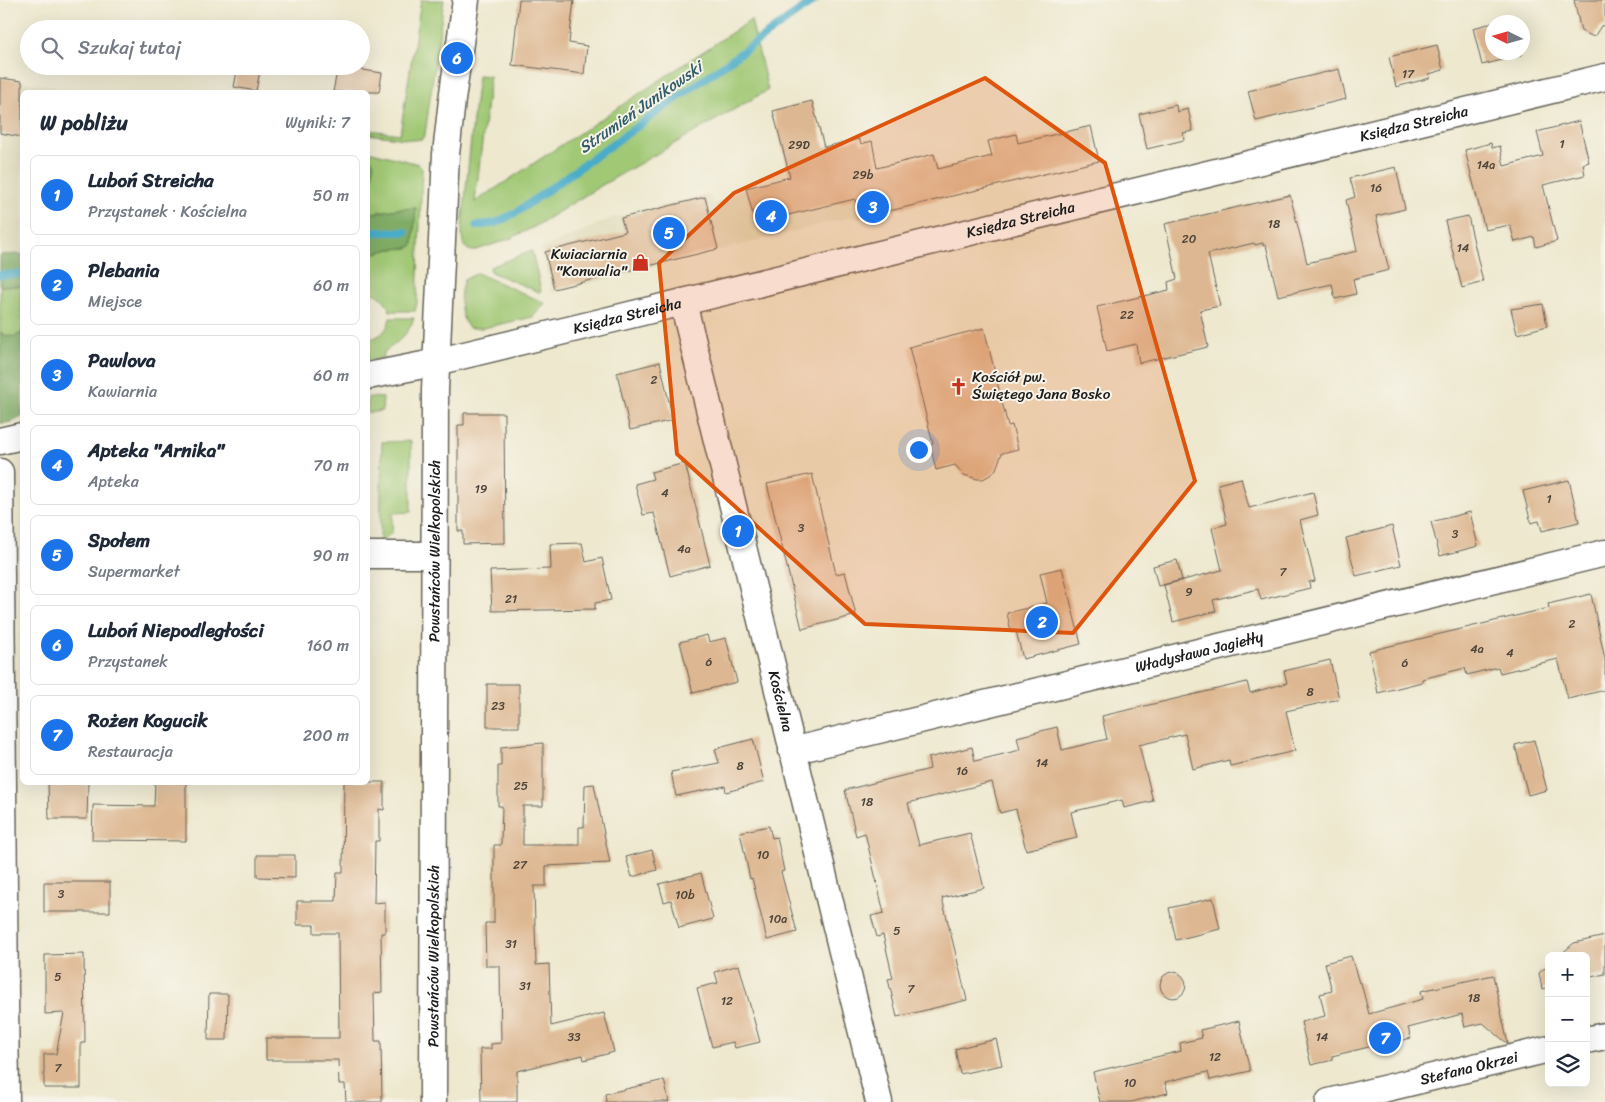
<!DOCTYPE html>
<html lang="pl">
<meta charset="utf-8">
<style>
:root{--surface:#fff;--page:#f6f6f7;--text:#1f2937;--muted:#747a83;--line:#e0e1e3;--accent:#1a73e8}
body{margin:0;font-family:Sriracha,sans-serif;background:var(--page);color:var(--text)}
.controls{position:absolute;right:15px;bottom:15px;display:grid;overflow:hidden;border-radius:8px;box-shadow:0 5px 20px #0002}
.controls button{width:45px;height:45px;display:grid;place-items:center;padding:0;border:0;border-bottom:1px solid var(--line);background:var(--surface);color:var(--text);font:25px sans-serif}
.compass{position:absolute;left:1485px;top:15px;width:45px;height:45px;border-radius:50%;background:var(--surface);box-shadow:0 5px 20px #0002;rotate:275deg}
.you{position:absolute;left:918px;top:449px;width:18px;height:18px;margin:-12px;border:4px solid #fff;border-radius:50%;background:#1a73e8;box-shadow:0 0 0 8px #1a73e833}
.badge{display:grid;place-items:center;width:32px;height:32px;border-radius:50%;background:var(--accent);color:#fff;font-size:16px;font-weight:700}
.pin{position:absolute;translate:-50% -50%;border:2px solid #fff;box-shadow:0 1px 5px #0006}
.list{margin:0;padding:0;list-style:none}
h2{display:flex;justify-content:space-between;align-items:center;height:65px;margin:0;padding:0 20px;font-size:21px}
h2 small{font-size:16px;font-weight:400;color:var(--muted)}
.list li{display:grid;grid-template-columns:32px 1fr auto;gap:15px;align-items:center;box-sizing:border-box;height:80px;margin:0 10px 10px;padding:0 10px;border:1px solid var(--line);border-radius:8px}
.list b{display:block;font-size:19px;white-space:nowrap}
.list p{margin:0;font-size:16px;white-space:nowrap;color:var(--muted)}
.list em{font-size:16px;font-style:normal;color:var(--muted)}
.icon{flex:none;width:28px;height:28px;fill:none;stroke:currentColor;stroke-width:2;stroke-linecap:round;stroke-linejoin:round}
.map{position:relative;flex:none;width:1605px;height:1102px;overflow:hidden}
.search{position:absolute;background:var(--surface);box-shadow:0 5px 20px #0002;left:20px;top:20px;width:350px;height:55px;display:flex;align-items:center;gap:12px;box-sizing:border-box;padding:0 18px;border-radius:28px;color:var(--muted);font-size:19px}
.panel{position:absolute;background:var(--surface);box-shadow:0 5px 20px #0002;left:20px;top:90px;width:350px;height:695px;border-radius:8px}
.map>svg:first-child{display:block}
.built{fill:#e0dcbb}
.green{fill:#a0c874;stroke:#5e7248}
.forest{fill:#80ac66;stroke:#4e6441}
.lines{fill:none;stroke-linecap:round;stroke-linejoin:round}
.stream{stroke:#49acc8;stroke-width:8}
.building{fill:#ddb791}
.minor-casing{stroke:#65635a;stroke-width:29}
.minor{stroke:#fff;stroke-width:26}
.marked{fill:#de560d;fill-opacity:0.2;stroke:#de560d;stroke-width:4;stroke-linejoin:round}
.labels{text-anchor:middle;stroke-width:4;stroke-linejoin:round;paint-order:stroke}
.number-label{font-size:12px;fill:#4c4339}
.street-label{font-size:15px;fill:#1c1c1c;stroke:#f7f3e8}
.poi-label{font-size:15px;fill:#1c1c1c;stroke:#f7f3e8;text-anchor:end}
.water-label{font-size:16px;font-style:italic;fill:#305d69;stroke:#f7f3e8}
</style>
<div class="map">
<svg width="1605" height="1102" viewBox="0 0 1605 1102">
<rect width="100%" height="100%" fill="#f7f3e8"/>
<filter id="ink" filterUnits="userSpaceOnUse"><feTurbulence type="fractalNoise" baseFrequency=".02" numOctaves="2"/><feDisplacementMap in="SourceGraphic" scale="10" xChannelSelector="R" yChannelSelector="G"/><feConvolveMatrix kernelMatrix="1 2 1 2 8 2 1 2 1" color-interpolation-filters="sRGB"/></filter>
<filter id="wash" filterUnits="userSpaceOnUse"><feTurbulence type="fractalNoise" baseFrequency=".0096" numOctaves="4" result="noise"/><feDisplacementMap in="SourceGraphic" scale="20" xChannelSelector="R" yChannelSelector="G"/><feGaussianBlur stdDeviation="1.12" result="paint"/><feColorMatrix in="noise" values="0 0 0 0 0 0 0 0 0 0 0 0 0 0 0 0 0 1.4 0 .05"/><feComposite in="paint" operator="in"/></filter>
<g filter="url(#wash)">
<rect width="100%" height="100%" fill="#ede8ce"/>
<path class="built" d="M0,78L87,92H22V254L0,255Z
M746,188L755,223L837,203L853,188L860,218L850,217L552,293L541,249L612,218L709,194L713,205Z"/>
<path class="green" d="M421,0H444L425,134L422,139L414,140L368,134V130L400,134Z
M751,20L768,90L597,188L534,227L509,239L474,251C469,251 464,248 463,242C460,231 464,211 465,199C469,158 473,117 478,75L490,76L475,202Z
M368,151L411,162L418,164L422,168L417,303L415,311H390C386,300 379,293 368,292V255L390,249L408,248L413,245L397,209L374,213L370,211L368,201L370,184L372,178Z
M532,251L541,291L539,292L491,272L490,267Z
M477,273L545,303L533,317L483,328H469C459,317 458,294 464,280Z
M0,286H22V332C16,338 7,338 0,332Z
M390,318H414C409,334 398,342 384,352L383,358L368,361V339C380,338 388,330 390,318Z
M368,397L383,398L382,411L368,413Z
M411,441V512L393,513L392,532L380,543L382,442Z"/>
<path class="forest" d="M368,156L373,161C375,175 369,188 368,201Z
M368,202L370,211L374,213L397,209L416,208L413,245L408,248L390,249L368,255Z
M22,254V286H0V255Z
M0,332C7,338 16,338 22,332V417C15,421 8,424 0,423Z"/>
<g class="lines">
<path class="stream" d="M476,226L496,223L517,212L815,0
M368,234L374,232H405
M0,275L22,274"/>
</g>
<g id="blocks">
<path class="building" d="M519,0H574L569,43L587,46L584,74L512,65Z
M1574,0H1605V25L1601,26L1594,37L1581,31Z
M1492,23V52H1522V55L1482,65L1473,28Z
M1437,45L1443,70L1429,74L1430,78L1396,87L1389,57Z
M238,66H261L256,91L234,87Z
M338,66L382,73L379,92H333Z
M1339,69L1346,99L1256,121L1248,91Z
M0,78L22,81V137L0,133Z
M812,101L824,147L859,139L861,144L872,141L877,168L934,154L938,169L992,156L988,141L1016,134L1018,143L1091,126L1099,161L860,218L855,199L755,223L746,188L790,177L773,111Z
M1176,105L1177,112L1188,109L1193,131L1183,133L1184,140L1147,149L1139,114Z
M1579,121L1589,162L1583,164L1585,175L1543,185L1557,241L1536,247L1534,237L1515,242L1510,225L1485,230L1465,150L1491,143L1492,148L1500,146L1504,166L1543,156L1537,132Z
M1396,167L1405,209L1376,216L1389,270L1353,279L1356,294L1335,299L1332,284L1278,296L1266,245L1263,246V243L1255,245L1254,243L1208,254L1220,306L1200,310L1208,347L1139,363L1136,344L1107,351L1097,307L1169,290L1168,282L1177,279L1165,224L1290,195L1307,263L1357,251L1346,200L1355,197L1350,178Z
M705,197L718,249L554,289L545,252L625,232L621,218Z
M1468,216L1483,282L1462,288L1445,221Z
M1543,304L1547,326L1517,334L1511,309Z
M984,328L1008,426L1012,425L1018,449L1002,453L996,469L992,474L983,479H977L964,475L955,465L936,470L930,445L933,444L909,347Z
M660,362L673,420L630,430L617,373Z
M464,413H504L505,543L463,544V531H458V425H464Z
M685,463L710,565L670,576L654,513L643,515L635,484L653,479L651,472Z
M812,474L836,574L845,572L856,615L802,629L767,484Z
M1241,478L1249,508L1313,492L1318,515L1300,520L1315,581L1309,582L1310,588L1261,600L1258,589L1213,600L1216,611L1173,622L1164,585L1222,570L1212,528L1227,524L1218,484Z
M1569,480L1579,522L1542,531L1539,521L1531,523L1523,491Z
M1470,512L1478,546L1440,556L1431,522Z
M1392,526L1401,565L1356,576L1346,538Z
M582,543L586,562L602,558L611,600L595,603V609L492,611L490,571L551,569L550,544Z
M1177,560L1182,580L1158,586L1153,566Z
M1062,568L1081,644L1023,659L1016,631L1011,632L1007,613L1047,603L1040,573Z
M1591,594L1605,659V690L1568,699L1558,659L1500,673L1498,667L1467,675L1465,668L1422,679V682L1378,693L1369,651L1549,608L1548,604Z
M707,635L709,642L726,638L737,682L693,693L680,642Z
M1330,660L1339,699L1286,711L1295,751L1230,766L1229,760L1193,769L1185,734L1139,745L1153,801L1124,808L1122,800L1071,812L1077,838L1026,850L1016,809L1000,813L992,782L908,803L919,845L970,833L984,888L942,898L967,1000L897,1017L888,979L893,978L883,935L877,937L871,916L884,913L865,833L856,836L845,790L930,769L928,758L972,747L975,761L1020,750L1017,737L1057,727L1062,750L1107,739L1102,716L1247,682L1250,693L1287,683L1284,671Z
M487,684H519V727H487Z
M753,739L764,782L726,792L725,786L676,796L671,772L719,763L715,749Z
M1534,740L1547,790L1528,795L1515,745Z
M543,743V806H523V845H579V827H584L585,785L594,784L610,863L546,866V886H534L536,965L549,964L551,1026L604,1013L614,1052L584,1060L583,1055L517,1071V1102H481L480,1049H491V1044L501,1043L500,966H486L485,923H494V845H501L502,806H498V766H501V747Z
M48,782H88L87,819H49Z
M155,782H186V841L92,840L93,805L154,806Z
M344,782H384V810L379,809V841H375L374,903L385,902V933H381L382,992L374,993L375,1041H381L382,1102H346L345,1084H339L338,1060H266V1038H339L338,933H314V925H297V901H336L337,872H343Z
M769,826L772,838L777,837L784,871L781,872L797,932L767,940L752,878L750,879L740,832Z
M652,850L657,870L632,877L626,857Z
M257,855H295V878L257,877Z
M701,873L713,919L679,928L671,900L664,902L659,884Z
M44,882H110V912H44Z
M1213,898L1220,929L1176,940L1169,908Z
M1605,936V974L1586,978V956H1559L1574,943Z
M84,954L85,1043H81V1088H44V1054H56L64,1013L45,1014V955Z
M1351,956L1359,983H1361L1369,1014L1423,999L1421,991L1493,975L1508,1044L1483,1023L1465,1027L1462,1014L1408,1028L1411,1038L1377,1047V1045L1332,1056L1333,1060L1311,1065L1301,1022L1325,1016L1320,994L1332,991L1325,963Z
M739,965L760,1042L735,1048L733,1042L712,1047L697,988L718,983L715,972Z
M1549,965V987L1542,989L1539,973Z
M1160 985a13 13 0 1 1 26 0a13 13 0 1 1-26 0Z
M209,994H228L227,1040H208Z
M1239,1021L1250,1071L1210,1080L1208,1072L1165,1082L1168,1093L1131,1102H1100L1093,1072L1181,1051L1180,1043L1202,1038L1200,1030Z
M996,1039L1002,1065L960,1074L955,1049Z
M664,1080L669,1102H606L605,1094Z"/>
</g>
</g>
<g filter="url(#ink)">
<use href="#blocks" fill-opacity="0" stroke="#65635a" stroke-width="1"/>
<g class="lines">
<defs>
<g id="minor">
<path id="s1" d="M683,302L879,1102"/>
<path id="s2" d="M368,376L423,365L593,324L1605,77"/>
<path d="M0,441L22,436"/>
<path d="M0,472L6,1102"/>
<path d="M368,555H434"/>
<path id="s3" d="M792,751L1605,553"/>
<path d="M1586,1040L1605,1036"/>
<path id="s4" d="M433,1102L435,390L446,154L452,100L466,0"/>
<path id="s5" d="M1329,1102L1549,1049"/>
</g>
</defs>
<use href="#minor" class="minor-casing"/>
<use href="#minor" class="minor"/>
</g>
</g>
<path class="marked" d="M985,78L1105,163L1195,481L1073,633L865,624L677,454L659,263L734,193Z"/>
<defs>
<symbol id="shop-bare" viewBox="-9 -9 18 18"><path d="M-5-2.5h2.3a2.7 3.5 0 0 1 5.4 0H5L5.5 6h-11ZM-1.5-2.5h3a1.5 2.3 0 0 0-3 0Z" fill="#c8321e" stroke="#f7f3e8" stroke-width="2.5" paint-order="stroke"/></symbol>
<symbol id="church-bare" viewBox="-9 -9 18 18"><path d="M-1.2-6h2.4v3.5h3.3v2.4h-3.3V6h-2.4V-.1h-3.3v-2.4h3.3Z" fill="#c8321e" stroke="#f7f3e8" stroke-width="2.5" paint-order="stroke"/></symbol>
</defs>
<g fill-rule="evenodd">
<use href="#shop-bare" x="628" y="250" width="25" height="25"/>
<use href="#church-bare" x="946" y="374" width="25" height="25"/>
</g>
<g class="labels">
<g class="number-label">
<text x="1408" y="78">17</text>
<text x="1562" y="148">1</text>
<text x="799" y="149">29D</text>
<text x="1486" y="169">14a</text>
<text x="863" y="179">29b</text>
<text x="1376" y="192">16</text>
<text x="1274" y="228">18</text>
<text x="1189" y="243">20</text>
<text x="1463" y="252">14</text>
<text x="1127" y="319">22</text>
<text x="654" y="384">2</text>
<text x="481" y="493">19</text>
<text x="665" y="497">4</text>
<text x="1549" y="503">1</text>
<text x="801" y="532">3</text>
<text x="1455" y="538">3</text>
<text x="684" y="553">4a</text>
<text x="1283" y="576">7</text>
<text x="1189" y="596">9</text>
<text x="511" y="603">21</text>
<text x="1572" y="628">2</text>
<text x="1477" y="653">4a</text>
<text x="1510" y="657">4</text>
<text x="709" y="666">6</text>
<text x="1405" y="667">6</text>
<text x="1310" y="696">8</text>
<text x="498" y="710">23</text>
<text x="1042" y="767">14</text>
<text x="740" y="770">8</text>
<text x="962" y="775">16</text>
<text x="521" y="790">25</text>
<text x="867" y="806">18</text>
<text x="763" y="859">10</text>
<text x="520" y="869">27</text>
<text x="61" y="898">3</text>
<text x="685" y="899">10b</text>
<text x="778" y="923">10a</text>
<text x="897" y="935">5</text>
<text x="511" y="948">31</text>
<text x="58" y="981">5</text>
<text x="525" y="990">31</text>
<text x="911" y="993">7</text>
<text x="1474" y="1002">18</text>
<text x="727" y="1005">12</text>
<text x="574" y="1041">33</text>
<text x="1322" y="1041">14</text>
<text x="1215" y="1061">12</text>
<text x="58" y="1072">7</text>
<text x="1130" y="1087">10</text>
</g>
<g class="street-label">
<text dy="5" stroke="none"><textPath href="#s2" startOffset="1076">Księdza Streicha</textPath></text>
<text dy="5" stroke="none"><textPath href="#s2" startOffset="671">Księdza Streicha</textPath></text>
<text dy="5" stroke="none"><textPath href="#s2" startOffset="266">Księdza Streicha</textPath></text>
<text dy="5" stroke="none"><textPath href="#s4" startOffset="551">Powstańców Wielkopolskich</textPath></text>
<text dy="5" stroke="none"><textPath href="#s3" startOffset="419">Władysława Jagiełły</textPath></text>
<text dy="5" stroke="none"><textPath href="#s1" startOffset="411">Kościelna</textPath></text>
<text dy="5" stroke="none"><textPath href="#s4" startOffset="146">Powstańców Wielkopolskich</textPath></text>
<text dy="5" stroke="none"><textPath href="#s5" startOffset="144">Stefana Okrzei</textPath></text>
</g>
<g class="poi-label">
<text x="627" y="259">Kwiaciarnia<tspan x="627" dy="17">"Konwalia"</tspan></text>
<text x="972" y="382" text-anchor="start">Kościół pw.<tspan x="972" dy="17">Świętego Jana Bosko</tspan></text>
</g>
<g class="water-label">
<text transform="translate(640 107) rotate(-35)" y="6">Strumień Junikowski</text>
</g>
</g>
</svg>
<div class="controls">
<button>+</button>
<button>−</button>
<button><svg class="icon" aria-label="layers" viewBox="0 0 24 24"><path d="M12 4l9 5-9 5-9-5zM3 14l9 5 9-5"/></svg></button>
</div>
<svg class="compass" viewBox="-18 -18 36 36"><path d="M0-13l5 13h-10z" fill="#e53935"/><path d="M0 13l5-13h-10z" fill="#747a83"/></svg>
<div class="you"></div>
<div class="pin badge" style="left:738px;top:531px">1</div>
<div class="pin badge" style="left:1042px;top:622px">2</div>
<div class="pin badge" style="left:873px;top:207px">3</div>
<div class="pin badge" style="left:771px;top:216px">4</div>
<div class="pin badge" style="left:669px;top:233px">5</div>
<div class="pin badge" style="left:457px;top:58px">6</div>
<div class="pin badge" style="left:1385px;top:1038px">7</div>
<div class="search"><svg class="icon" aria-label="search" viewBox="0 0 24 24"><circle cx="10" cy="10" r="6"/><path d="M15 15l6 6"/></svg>Szukaj tutaj</div>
<section class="panel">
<h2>W pobliżu<small>Wyniki: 7</small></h2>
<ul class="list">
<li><span class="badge">1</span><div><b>Luboń Streicha</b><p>Przystanek · Kościelna</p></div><em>50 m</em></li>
<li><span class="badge">2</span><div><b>Plebania</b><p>Miejsce</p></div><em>60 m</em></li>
<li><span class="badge">3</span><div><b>Pawlova</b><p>Kawiarnia</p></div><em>60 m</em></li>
<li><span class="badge">4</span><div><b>Apteka &quot;Arnika&quot;</b><p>Apteka</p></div><em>70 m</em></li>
<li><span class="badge">5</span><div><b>Społem</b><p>Supermarket</p></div><em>90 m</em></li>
<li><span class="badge">6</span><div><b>Luboń Niepodległości</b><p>Przystanek</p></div><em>160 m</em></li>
<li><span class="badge">7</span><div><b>Rożen Kogucik</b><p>Restauracja</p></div><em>200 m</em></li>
</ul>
</section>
</div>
